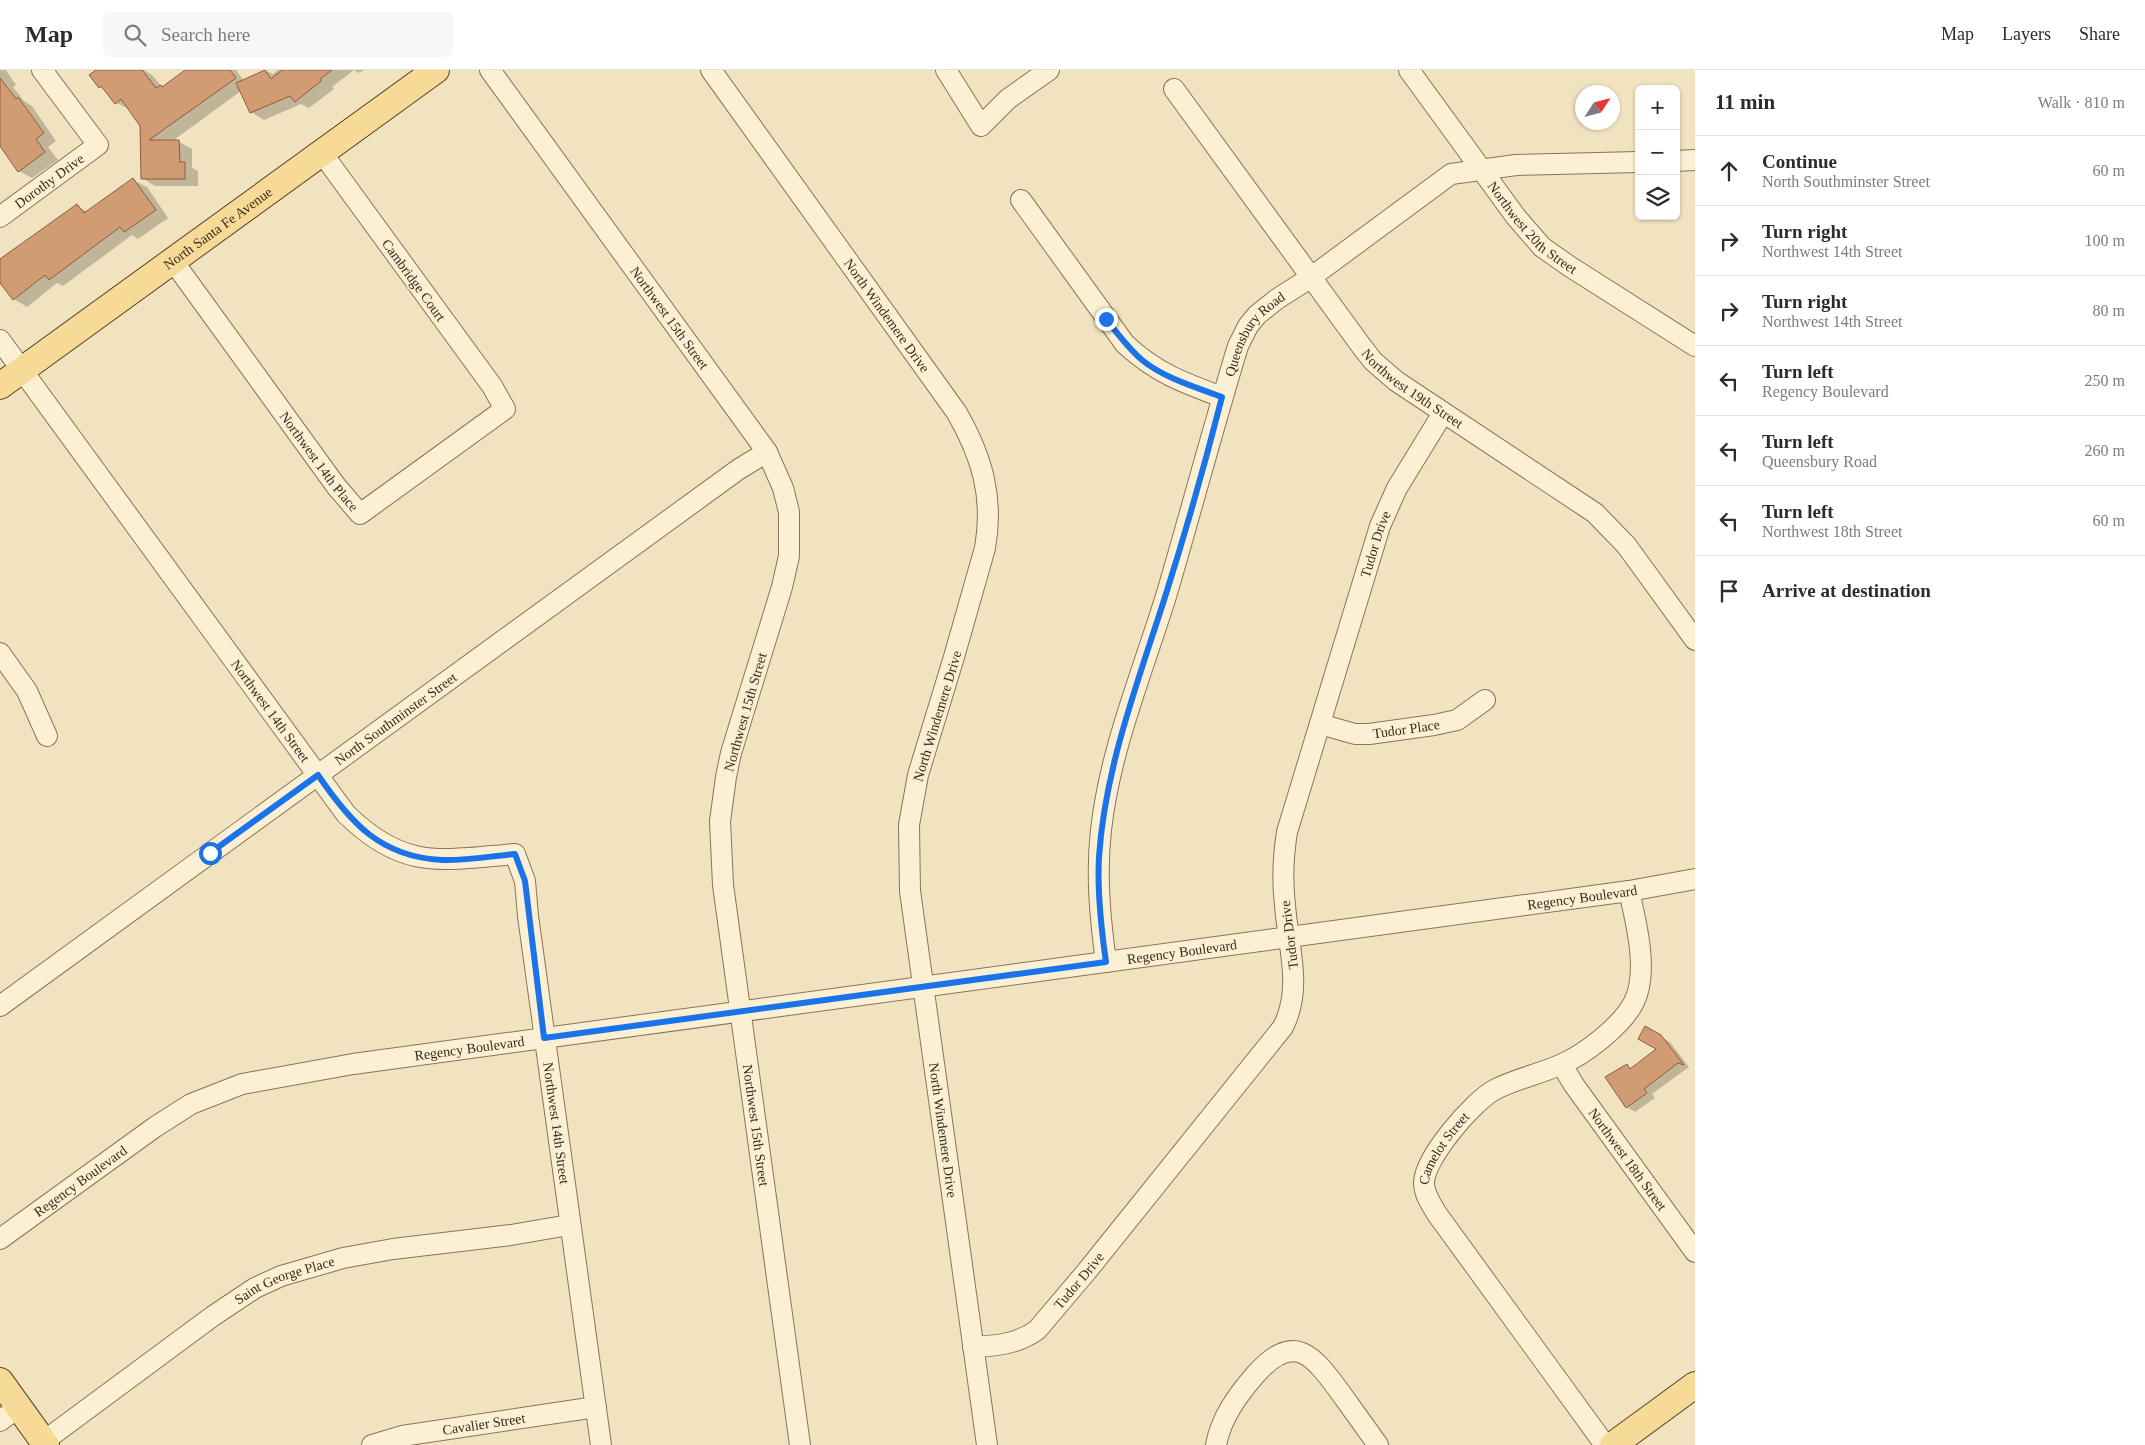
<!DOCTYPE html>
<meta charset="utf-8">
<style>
:root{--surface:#fff;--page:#f7f7f7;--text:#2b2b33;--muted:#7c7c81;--line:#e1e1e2}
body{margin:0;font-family:"Times New Roman",serif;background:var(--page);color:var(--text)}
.controls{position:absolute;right:15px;top:15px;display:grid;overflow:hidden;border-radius:8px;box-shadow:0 1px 4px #0004}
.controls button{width:45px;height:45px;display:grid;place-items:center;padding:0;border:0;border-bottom:1px solid var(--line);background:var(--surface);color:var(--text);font:25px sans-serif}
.compass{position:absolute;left:1575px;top:15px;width:45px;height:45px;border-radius:50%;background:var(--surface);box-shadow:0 1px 4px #0004;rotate:54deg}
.stop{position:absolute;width:15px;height:15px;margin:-11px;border:4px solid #1a73e8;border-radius:50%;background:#fff}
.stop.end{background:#1a73e8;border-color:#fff;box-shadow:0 1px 5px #0008}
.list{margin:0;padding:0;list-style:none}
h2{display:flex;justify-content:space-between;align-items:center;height:65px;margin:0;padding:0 20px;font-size:21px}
h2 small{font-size:16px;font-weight:400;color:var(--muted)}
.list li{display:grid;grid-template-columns:32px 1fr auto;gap:15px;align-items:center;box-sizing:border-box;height:70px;padding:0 20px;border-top:1px solid var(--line)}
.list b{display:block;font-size:19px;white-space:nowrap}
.list p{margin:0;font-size:16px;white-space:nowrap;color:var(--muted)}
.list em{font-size:16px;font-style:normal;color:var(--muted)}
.icon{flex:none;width:28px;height:28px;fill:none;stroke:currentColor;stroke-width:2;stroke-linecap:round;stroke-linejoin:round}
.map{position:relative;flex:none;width:1695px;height:1375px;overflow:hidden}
header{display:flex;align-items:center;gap:30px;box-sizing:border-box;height:70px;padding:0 25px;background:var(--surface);border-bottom:1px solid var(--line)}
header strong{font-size:24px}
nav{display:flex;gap:28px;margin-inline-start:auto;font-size:18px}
.search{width:350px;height:45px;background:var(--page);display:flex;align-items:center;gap:12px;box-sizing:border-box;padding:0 18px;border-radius:8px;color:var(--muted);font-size:19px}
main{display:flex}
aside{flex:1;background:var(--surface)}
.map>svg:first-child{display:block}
.shadow{fill:#0003}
.building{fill:#d19c74;stroke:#8c5c3b}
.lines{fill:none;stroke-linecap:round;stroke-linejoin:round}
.minor-casing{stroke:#8b7357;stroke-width:22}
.major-casing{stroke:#58412c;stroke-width:28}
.minor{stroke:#fbf0d4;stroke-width:20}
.major{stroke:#f6da95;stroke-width:26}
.route{stroke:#1a73e8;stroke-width:6}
.labels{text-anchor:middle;stroke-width:4;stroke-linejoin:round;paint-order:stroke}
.street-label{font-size:14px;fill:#3a2b1c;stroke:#f7edd0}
</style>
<header>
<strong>Map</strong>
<div class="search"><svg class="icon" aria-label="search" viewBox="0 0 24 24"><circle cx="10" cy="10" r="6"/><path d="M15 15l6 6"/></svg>Search here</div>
<nav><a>Map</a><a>Layers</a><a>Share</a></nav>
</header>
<main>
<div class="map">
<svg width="1695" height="1375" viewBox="0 0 1695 1375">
<rect width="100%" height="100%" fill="#f1e3c0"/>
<path class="shadow" d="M0,0H6L16,15L13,17L24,31L32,36L56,71L48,77L58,90L32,108L19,101L0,74Z
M94,0H144L152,5L163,18L187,0H236L244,11L267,1L273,4L278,0H364L359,3L354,0L332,17L334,19L309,38L301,34L264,50L251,42L241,21L171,72H179L192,79V98L198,101V116H155L142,108V55L130,39L116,33L107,21L100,17Z
M133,110L147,117L168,148L138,169L132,165L63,216L57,213L27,237L14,229L0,211V196L77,136L88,142Z
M1646,958L1670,972L1689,997L1652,1024L1655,1028L1635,1042L1627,1037V996L1632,999L1658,979Z"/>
<path class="building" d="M96,0H142L156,18L161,15L162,17L185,0H230L236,8L149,70H179L180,92H185V109H141L140,56L121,29L115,34L101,16L99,18L89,5Z
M265,0L271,9L282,0H332L320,9L321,11L295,32L290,26L250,43L236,13Z
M0,8L16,29L18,27L44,63L36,69L45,82L18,102L0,76Z
M133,108L156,140L124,162L120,157L49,210L45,205L13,230L0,213V189L77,134L84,143Z
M1645,956L1661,965L1684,995L1678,993L1644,1019L1647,1023L1626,1038L1605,1007L1627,994L1630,999L1656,979L1638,969Z"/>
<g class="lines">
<defs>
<g id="minor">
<path id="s1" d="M490,0L767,382L783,418L789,442V486L782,517L731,683L726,707L720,751L723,815L800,1375"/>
<path id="s2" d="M711,0L957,343C982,387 994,427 985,478L954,587L918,705L909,755L910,821L987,1375"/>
<path d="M946,0L981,56L1008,29L1049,0"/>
<path id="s3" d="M1409,0L1516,147L1542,177L1569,196L1695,276"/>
<path id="s4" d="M1174,19L1362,277L1373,291L1396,311L1595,443L1626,475L1645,501L1695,570"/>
<path d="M1676,91L1695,90"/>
<path d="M1021,130L1125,274C1156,303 1184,313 1222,327"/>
<path id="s5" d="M0,147L98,75L42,0"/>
<path id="s6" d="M173,191L336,416L360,444L505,339L492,316L322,83"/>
<path id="s7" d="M0,270L346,744C404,801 441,790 515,784L525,811L528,846L601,1375"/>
<path d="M0,583L27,621L47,666"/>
<path id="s8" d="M1320,654L1355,664H1369L1434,655L1457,650L1485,630"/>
<path id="s9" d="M1106,892C1100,848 1096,804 1101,760C1110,679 1143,601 1167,523C1191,441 1213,358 1238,276L1248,256L1257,245L1277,229L1310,208L1451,104L1516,95L1639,92"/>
<path id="s10" d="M0,936L739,399L767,382"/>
<path id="s11" d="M1562,995L1574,1015L1695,1182"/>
<path id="s12" d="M0,1169L155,1057L191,1034L242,1014L353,994L1629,821L1695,809"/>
<path id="s13" d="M973,1277C995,1276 1018,1274 1037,1260L1087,1201L1283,957C1303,918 1288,877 1285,835C1282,810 1283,787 1287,762L1380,456L1397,418L1443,343"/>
<path d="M0,1351L19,1337"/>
<path id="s14" d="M44,1371L213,1246L255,1218L281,1206L343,1188L393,1179L511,1165L569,1155"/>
<path id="s15" d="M372,1375L402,1366L596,1337"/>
<path d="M1216,1375C1221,1348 1237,1326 1255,1305C1294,1261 1312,1284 1340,1322C1353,1340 1365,1357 1378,1375"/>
<path id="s16" d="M1605,1375L1437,1144C1431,1134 1424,1124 1424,1113C1424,1088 1474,1030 1496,1019C1516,1009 1539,1004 1560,995C1584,985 1622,956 1634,932C1649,902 1636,852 1629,821"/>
</g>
<g id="major">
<path id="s17" d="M0,316L436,0"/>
<path d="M0,1311L46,1375"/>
<path d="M1613,1375L1695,1315"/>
</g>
</defs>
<use href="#minor" class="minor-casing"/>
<use href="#major" class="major-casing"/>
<use href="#minor" class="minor"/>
<use href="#major" class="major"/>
</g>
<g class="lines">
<path class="route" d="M210,783L318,705C350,752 380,787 442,790C466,791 491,786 515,784L525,811L544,968L1106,892C1101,857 1097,822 1099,787C1105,697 1138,612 1165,527C1186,461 1205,394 1222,327C1195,317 1164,308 1142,290C1128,278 1117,263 1106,249"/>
</g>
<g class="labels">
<g class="street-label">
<text dy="5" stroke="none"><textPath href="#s5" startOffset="61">Dorothy Drive</textPath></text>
<text dy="5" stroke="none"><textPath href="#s3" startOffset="201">Northwest 20th Street</textPath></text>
<text dy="5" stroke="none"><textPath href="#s17" startOffset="269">North Santa Fe Avenue</textPath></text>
<text transform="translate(414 210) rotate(54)" y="5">Cambridge Court</text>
<text dy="5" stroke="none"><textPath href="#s2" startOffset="302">North Windemere Drive</textPath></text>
<text dy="5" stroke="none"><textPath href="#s1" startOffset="306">Northwest 15th Street</textPath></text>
<text dy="5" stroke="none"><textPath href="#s9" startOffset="655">Queensbury Road</textPath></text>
<text dy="5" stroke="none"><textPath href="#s4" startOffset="385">Northwest 19th Street</textPath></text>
<text dy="5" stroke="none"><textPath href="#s6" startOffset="248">Northwest 14th Place</textPath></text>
<text dy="5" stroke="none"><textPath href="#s13" startOffset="956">Tudor Drive</textPath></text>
<text dy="5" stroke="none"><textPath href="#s7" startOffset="459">Northwest 14th Street</textPath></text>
<text transform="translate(745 642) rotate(-74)" y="5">Northwest 15th Street</text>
<text transform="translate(937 646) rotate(-73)" y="5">North Windemere Drive</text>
<text dy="5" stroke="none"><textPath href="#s10" startOffset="489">North Southminster Street</textPath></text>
<text dy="5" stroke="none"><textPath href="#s8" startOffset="88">Tudor Place</textPath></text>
<text dy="5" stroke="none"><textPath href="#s12" startOffset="1642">Regency Boulevard</textPath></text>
<text transform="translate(1289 865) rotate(-97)" y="5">Tudor Drive</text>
<text dy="5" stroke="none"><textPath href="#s12" startOffset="1238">Regency Boulevard</textPath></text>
<text dy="5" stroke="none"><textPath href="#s12" startOffset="519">Regency Boulevard</textPath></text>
<text dy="5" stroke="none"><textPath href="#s7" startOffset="1042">Northwest 14th Street</textPath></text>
<text dy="5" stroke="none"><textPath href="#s1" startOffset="1161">Northwest 15th Street</textPath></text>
<text dy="5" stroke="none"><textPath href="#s2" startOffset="1158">North Windemere Drive</textPath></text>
<text dy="5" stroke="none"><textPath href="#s16" startOffset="360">Camelot Street</textPath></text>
<text dy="5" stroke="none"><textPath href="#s11" startOffset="115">Northwest 18th Street</textPath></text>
<text dy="5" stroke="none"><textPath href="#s12" startOffset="99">Regency Boulevard</textPath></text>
<text dy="5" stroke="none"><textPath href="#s13" startOffset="132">Tudor Drive</textPath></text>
<text dy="5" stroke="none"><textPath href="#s14" startOffset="291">Saint George Place</textPath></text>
<text dy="5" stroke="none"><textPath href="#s15" startOffset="114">Cavalier Street</textPath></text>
</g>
</g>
</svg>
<div class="controls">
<button>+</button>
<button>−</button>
<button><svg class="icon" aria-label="layers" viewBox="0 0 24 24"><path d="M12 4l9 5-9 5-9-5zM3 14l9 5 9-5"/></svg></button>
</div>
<svg class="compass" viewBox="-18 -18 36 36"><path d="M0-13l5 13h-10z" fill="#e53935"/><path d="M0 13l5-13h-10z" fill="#7c7c81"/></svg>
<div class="stop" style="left:210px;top:783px"></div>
<div class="stop end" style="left:1106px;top:249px"></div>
</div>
<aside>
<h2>11 min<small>Walk · 810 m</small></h2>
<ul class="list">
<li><svg class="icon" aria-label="ahead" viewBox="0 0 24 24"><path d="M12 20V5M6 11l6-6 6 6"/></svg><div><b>Continue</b><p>North Southminster Street</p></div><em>60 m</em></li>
<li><svg class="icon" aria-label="right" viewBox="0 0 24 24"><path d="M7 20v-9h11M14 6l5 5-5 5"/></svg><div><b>Turn right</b><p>Northwest 14th Street</p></div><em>100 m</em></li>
<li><svg class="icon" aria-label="right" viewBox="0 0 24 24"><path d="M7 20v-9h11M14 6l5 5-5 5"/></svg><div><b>Turn right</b><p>Northwest 14th Street</p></div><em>80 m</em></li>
<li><svg class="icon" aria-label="left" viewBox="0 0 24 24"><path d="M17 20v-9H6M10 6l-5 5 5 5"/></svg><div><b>Turn left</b><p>Regency Boulevard</p></div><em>250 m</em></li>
<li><svg class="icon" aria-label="left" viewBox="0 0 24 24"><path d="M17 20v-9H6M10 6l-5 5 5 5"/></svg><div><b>Turn left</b><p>Queensbury Road</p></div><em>260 m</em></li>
<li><svg class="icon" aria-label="left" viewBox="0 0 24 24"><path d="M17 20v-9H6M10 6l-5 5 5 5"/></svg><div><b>Turn left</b><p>Northwest 18th Street</p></div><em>60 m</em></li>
<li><svg class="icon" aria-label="arrive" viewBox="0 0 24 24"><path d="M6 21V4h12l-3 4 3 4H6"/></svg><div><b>Arrive at destination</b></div></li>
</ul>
</aside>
</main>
